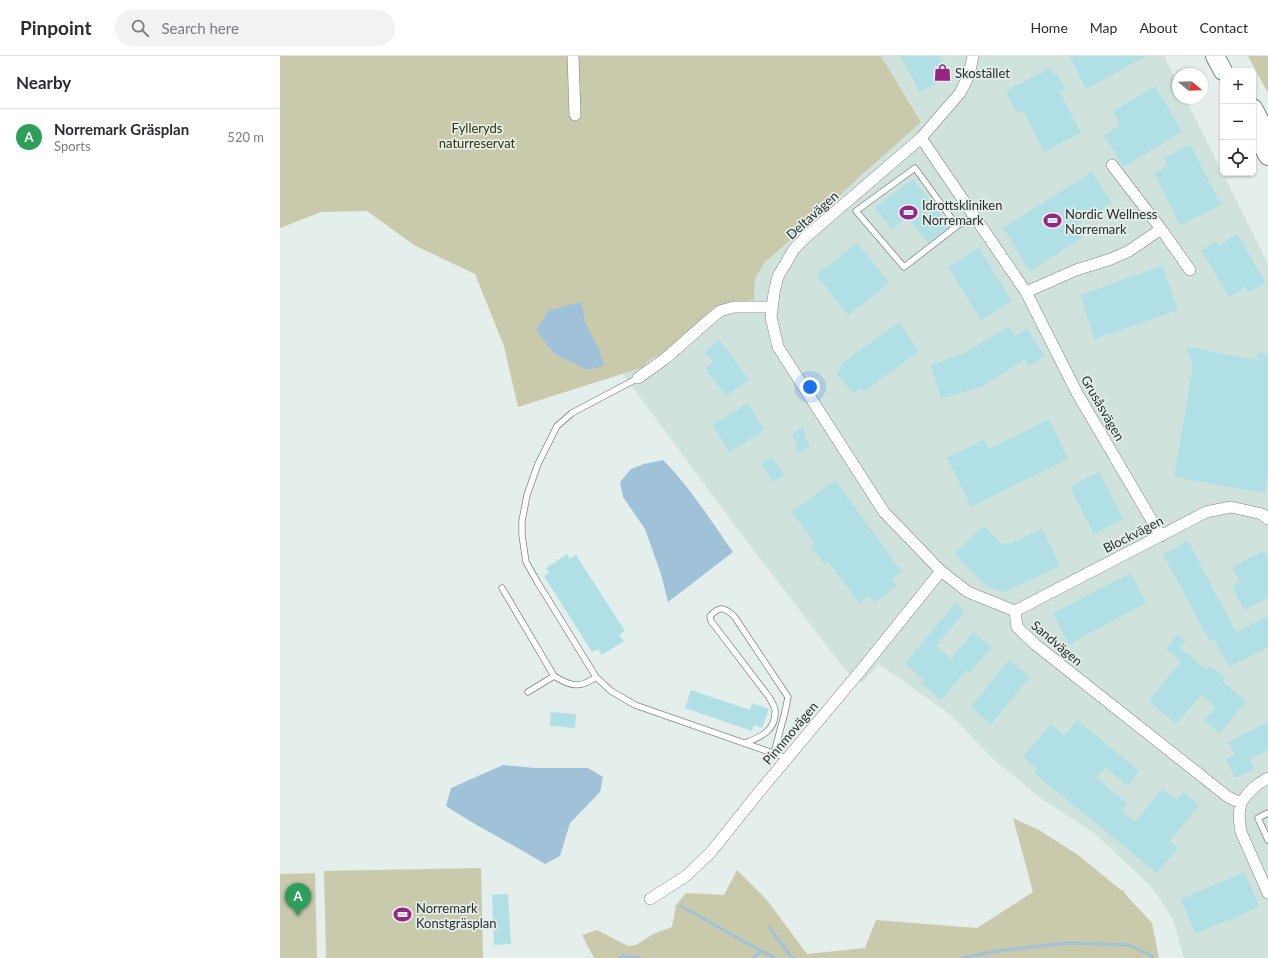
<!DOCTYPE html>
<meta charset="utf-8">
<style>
:root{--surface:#fff;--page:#f2f2f3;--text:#2b2b33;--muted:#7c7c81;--line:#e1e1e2;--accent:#962685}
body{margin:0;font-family:Lato,sans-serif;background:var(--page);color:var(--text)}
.controls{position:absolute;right:12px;top:12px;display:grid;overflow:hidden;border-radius:6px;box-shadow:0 1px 3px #0004}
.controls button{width:36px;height:36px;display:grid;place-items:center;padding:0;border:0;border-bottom:1px solid var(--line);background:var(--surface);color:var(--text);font:20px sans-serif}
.compass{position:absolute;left:892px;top:12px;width:36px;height:36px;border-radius:50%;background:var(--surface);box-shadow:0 1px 3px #0004;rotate:109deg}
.you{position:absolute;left:530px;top:331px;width:14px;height:14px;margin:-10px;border:3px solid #fff;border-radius:50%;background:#1a73e8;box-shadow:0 0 0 6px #1a73e833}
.badge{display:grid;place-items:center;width:26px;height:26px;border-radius:50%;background:var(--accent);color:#fff;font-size:13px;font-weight:700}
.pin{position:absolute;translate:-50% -33px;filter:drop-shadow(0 1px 2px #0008)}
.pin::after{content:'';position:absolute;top:21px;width:14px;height:12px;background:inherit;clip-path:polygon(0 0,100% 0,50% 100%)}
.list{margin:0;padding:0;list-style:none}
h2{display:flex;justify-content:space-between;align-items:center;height:52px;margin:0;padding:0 16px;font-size:17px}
h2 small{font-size:13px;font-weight:400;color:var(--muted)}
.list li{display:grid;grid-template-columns:26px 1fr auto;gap:12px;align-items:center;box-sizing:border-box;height:56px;padding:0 16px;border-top:1px solid var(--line)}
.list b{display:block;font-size:15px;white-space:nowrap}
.list p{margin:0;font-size:13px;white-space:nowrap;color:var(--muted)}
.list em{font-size:13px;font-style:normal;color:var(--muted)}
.icon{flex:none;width:22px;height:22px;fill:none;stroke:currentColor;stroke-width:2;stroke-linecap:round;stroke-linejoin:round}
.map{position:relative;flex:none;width:988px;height:902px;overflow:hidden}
header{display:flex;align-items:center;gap:24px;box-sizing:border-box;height:56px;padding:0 20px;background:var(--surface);border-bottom:1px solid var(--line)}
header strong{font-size:19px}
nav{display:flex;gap:22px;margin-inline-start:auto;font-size:14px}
.search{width:280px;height:36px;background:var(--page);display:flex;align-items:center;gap:10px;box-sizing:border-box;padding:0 14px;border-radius:22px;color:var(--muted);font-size:15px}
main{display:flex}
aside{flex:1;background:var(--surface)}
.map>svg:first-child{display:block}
.built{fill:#d0e2dc}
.green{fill:#c9caac}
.water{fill:#9fc2d9}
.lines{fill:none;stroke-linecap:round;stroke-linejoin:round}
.stream{stroke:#9fc2d9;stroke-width:3}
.building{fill:#b0e0e6}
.service-casing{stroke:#7c8682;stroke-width:7}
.minor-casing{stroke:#7c8682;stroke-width:12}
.primary-casing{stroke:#7c8682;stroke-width:20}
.service{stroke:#fff;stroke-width:5.5}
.minor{stroke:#fff;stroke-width:11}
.primary{stroke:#fff;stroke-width:18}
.labels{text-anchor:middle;stroke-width:3.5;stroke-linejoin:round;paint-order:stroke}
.poi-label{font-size:13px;fill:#2b2f2d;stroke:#e4eeea;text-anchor:start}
.park-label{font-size:13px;fill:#333203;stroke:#e4eeea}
.street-label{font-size:13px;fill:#2b2f2d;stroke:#e4eeea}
</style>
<header>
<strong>Pinpoint</strong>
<div class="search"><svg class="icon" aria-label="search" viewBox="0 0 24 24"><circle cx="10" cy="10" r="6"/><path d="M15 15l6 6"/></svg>Search here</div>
<nav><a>Home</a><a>Map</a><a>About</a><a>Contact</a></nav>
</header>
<main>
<aside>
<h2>Nearby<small></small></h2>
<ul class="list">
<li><span class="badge" style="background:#2e9e5b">A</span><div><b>Norremark Gräsplan</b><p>Sports</p></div><em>520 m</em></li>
</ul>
</aside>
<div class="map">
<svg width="988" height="902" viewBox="0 0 988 902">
<rect width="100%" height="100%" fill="#e4eeea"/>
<path class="built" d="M601,0H884L898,28V42H905L988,208V902H904L893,863L871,830L813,776L763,744L711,701L672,660L599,608L582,627L566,615L459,475L342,317L366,306L426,261L447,247L474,244L475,223L485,206L536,162L575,124L641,65Z"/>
<path class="green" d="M0,0H601L641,66L576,124L536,162L485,206L475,223L474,244L447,247L427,260L385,298L384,296L366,306L364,311L238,351L224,290L195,218L134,189L87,155L41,156L0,172Z
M968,0H988V37Z
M733,762L759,774L798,799L841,834H843L846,839L872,867L879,902H314L302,879L317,874L348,890L356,889L373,878L392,871L396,849L406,837L444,839L457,814L487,844L527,898L585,892L596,864L697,872L753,836Z
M201,812L203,902H46L44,815Z
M35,817L37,902H0V818Z"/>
<path class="water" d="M301,246L306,268L319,293L324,310L307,314L273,297L256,274L269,254Z
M383,404C410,431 431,465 453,496L388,546L381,518L365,473L343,441L340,426L351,413L364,408Z
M223,709L255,712H308L323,721L320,736L290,767L280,800L265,808C232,788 198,771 166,750L171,732Z"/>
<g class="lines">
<path class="stream" d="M401,850L481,895
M489,871L512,902
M340,902L343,900L360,902
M473,902L481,895L495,902
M682,902L717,895L788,887L849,889L872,900V902"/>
</g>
<path class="building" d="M620,0H659L670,20L640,36Z
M789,0H866L806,33Z
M770,12L774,19L777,17L785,32L779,35L801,77L764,96L743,54L737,57L726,35Z
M875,30L902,76L843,111L824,79L840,69L833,55Z
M910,88L941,149L900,169L874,117L888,110L884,102Z
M812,116L832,147L796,170L803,181L750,215L723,172Z
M633,123L670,170L648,187L628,161L612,173L595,152Z
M957,178L986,227L968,237L965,231L949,241L921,194L936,185L938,190Z
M577,187L609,227L568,259L536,219Z
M699,192L732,245L701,264L668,211Z
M882,210L898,254L815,283L800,239Z
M619,266L639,295L583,336L581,333L573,337L556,317L562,311L560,309Z
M729,270L735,280L747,272L765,300L749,310L745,303L703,330L661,343L651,309L685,297Z
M439,284L448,295L469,324L446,340L425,312L433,306L425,296Z
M906,291L977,304L978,296L988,298V417L985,437L894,421L913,310Z
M468,347L484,374L449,396L433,369Z
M769,363L788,403L691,451L667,402L704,383L709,393Z
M522,372L526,380L524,381L530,390L519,397L514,389L517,387L511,379Z
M492,401L504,419L493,426L481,408Z
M819,416L843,463L814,478L790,431Z
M555,424L622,516L612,523L617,530L594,547L588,540L579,547L548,505L544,508L531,490L535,487L512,456Z
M703,470L721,488L732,487L762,473L780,510L725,536L708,531L675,498Z
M908,485L956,576L988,560V591L949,611L934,583L930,586L883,498Z
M984,494L988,501V542L964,554L952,530L960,526L952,511Z
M287,498L290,503L296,499L345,575L339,579L344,585L322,599L318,593L312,596L264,520L269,517L266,512Z
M851,517L866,547L789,588L773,557Z
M675,547L685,555L656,590L671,603L693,576L711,591L690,617L686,614L661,644L641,627L644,624L625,608Z
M897,579L906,585L900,592L927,614L930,610L945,622L942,625L966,645L941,676H938L924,665L936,651L921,639L896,668L869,645L901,605L886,593Z
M729,604L750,621L711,668L691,651Z
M411,634L470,654L472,647L489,653L482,672L474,669L472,675L405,652Z
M271,656L296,658L295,672L270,670Z
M797,664L859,715L848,730L825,711L816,722L848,748L842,755L855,766L882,733L896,744L903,736L919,749L890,785L898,792L877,817L754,717L757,713L743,701L771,668L784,680Z
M988,666V694L970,703L974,713L955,722L946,703L955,699L948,686Z
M965,816L979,851L915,878L901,843Z
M228,838L231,888L214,889L212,839Z"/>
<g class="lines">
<defs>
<path id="service" d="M677,170L635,112L576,155L624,211L677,170L694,160
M358,322L292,357L277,370L258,408L247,439L242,465V479L246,506L258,527L316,621L331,635L355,649L507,702
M222,532L274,620
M248,636L274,620C290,630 300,633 316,621
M465,687C481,681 497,674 495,653C494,649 491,645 489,641L431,565L430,560C440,550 444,551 454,560L508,641L505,656L494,697
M988,757L978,762L988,784"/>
<path id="minor" d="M293,0L295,59
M693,0L689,19L680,37L641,82L527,180L514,193L506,207L498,220L494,237L491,261L498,291L604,456L661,515L688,536L735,555L737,571L756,589L948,741L961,747C958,757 959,766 961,776L988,837
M641,82L746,236L797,337L881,480
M832,109L881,173L910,214
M746,236L796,214L831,203L849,195L881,173
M358,322L386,302L428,265L440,255L454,251H491
M735,555L926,456L951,451L982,458L988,463
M961,747C969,735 975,729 988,722
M370,843L406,820L431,796L479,736L582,613L661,515"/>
<path id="primary" d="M935,0L943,15
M973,52L988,80
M973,72L988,100"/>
</defs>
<use href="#service" class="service-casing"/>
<use href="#minor" class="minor-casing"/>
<use href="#primary" class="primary-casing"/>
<use href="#service" class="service"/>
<use href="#minor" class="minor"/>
<use href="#primary" class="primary"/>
</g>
<defs>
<symbol id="shop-bare" viewBox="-9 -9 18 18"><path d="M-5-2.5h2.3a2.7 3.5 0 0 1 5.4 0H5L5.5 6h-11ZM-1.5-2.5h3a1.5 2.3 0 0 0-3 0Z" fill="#962685" stroke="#e4eeea" stroke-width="2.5" paint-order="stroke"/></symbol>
<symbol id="stadium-bare" viewBox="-9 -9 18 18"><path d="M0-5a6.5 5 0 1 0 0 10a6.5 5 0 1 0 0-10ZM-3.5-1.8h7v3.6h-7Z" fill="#962685" stroke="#e4eeea" stroke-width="2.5" paint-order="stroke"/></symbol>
</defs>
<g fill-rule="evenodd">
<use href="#shop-bare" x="650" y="4" width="25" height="25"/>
<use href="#stadium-bare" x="616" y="144" width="25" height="25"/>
<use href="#stadium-bare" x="760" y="152" width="25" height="25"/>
<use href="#stadium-bare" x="110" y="846" width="25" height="25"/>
</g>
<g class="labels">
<g class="poi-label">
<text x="675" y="22">Skostället</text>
<text x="642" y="154">Idrottskliniken<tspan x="642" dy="15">Norremark</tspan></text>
<text x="785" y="163">Nordic Wellness<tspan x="785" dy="15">Norremark</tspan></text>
<text x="136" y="857">Norremark<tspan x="136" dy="15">Konstgräsplan</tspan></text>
</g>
<g class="park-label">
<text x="197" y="77">Fylleryds<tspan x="197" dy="15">naturreservat</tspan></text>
</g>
<g class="street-label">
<text transform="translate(532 159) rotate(-42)" y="5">Deltavägen</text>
<text transform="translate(823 352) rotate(60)" y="5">Grusåsvägen</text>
<text transform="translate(853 478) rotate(-27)" y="5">Blockvägen</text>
<text transform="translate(777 587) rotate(40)" y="5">Sandvägen</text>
<text transform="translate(510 677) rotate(-50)" y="5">Pinnmovägen</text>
</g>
</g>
</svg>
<div class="controls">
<button>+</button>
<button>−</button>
<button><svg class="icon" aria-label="locate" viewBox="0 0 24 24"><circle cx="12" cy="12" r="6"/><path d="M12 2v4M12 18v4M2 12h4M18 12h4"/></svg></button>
</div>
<svg class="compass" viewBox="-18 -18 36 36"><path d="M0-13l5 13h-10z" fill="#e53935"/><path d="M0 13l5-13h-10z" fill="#7c7c81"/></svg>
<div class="you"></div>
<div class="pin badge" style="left:18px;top:860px;background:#2e9e5b">A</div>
</div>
</main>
